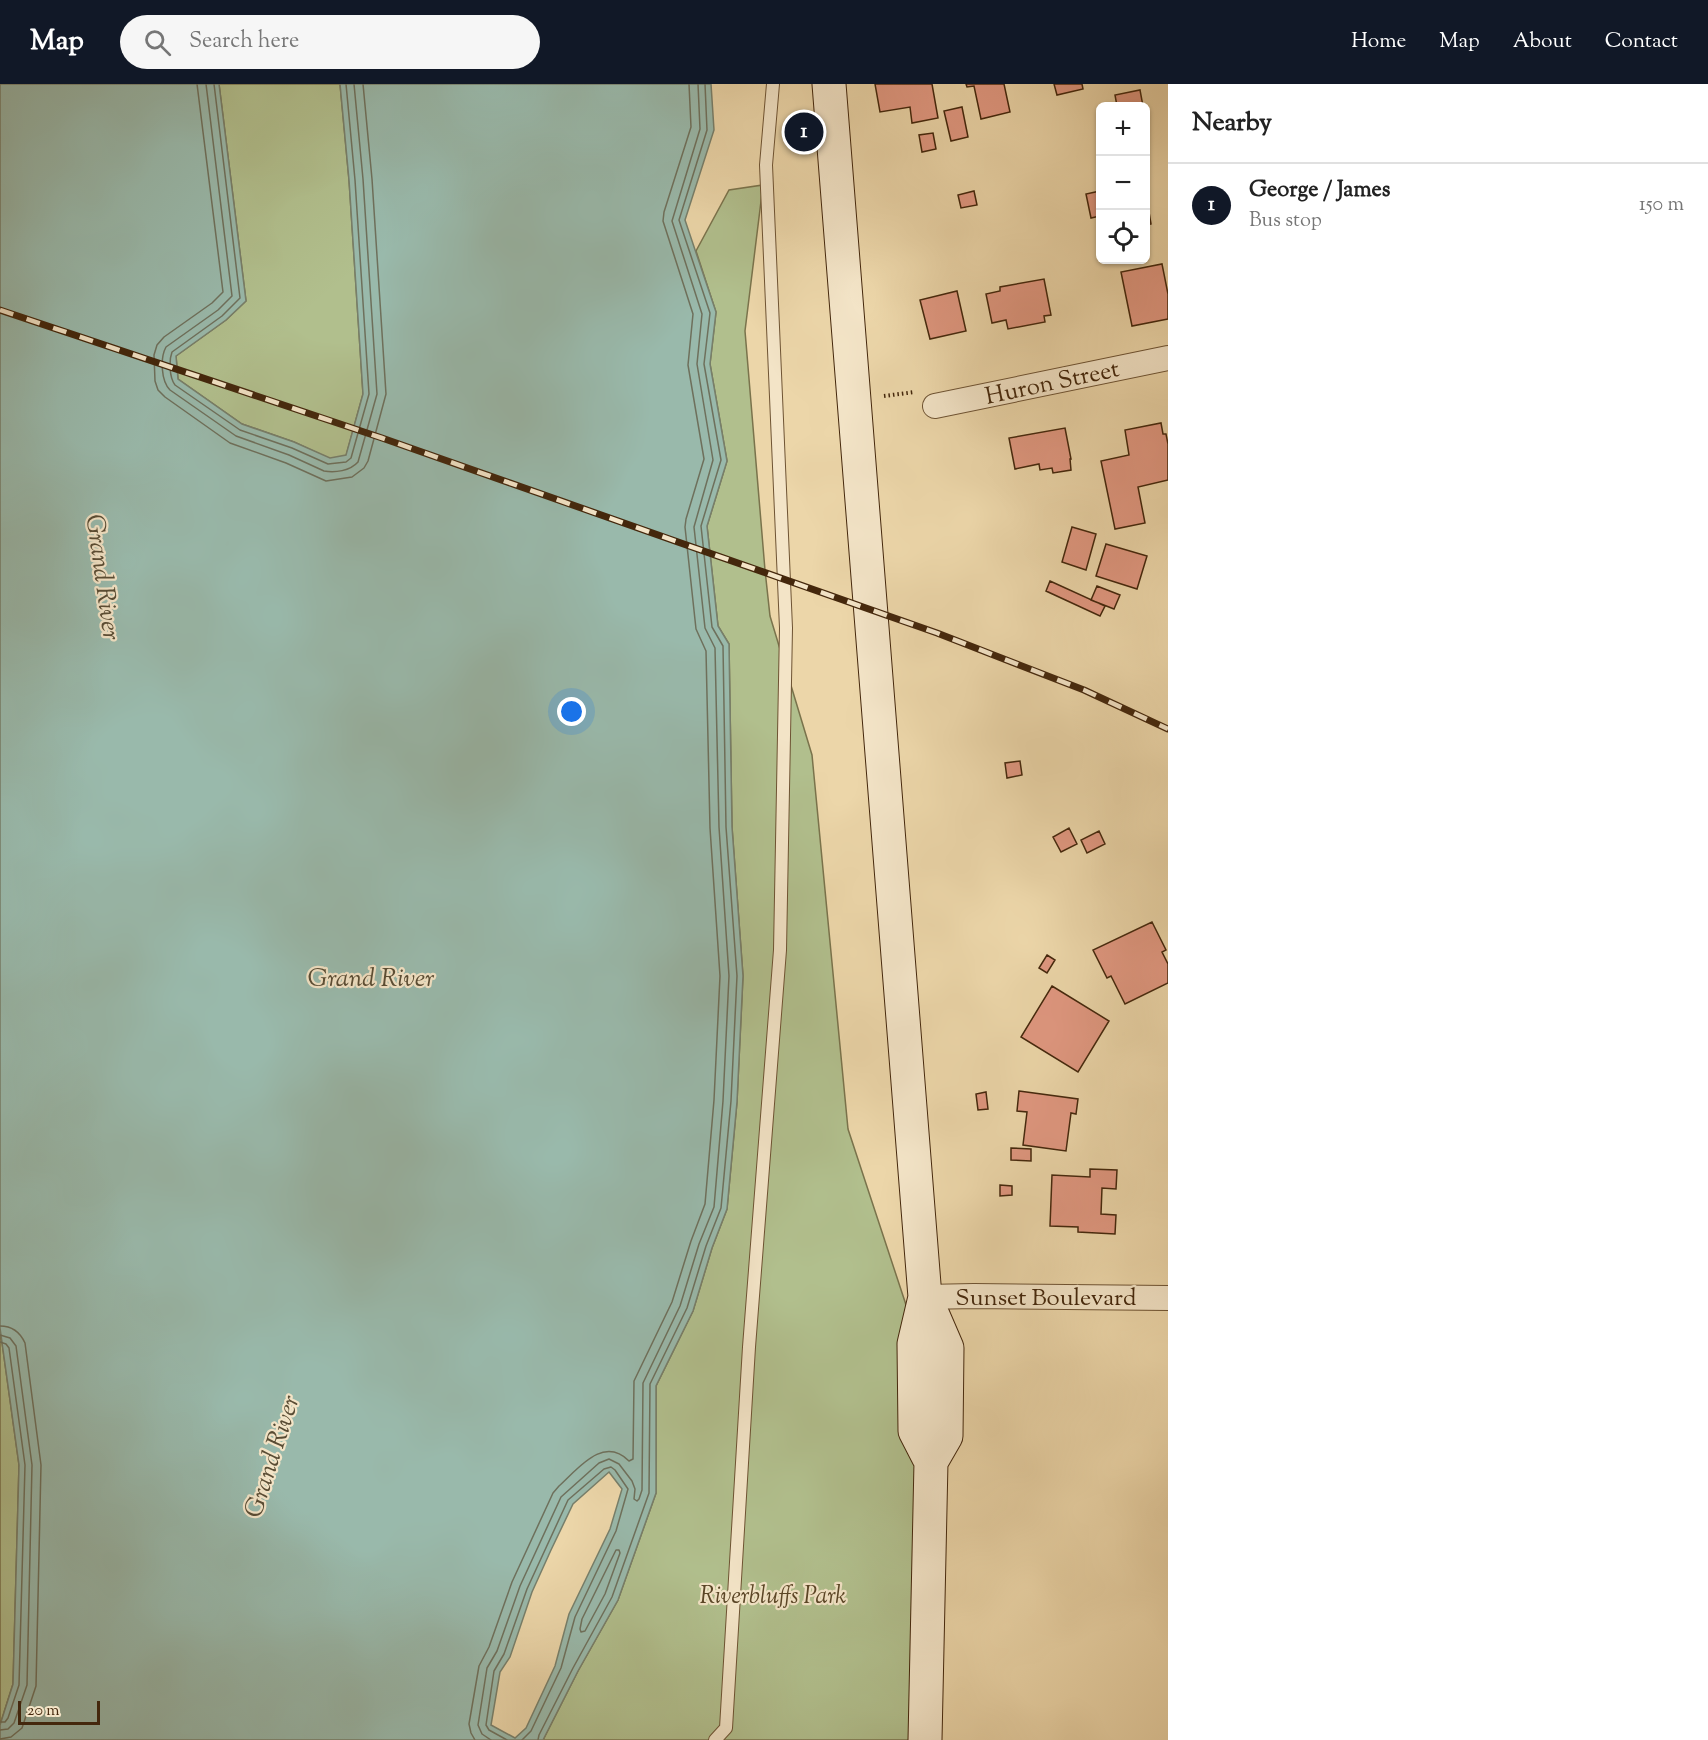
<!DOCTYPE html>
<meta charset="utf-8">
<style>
:root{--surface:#fff;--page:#f6f6f6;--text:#222;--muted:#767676;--line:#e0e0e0;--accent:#111827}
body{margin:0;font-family:"Sorts Mill Goudy",serif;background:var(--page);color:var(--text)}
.controls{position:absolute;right:18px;top:18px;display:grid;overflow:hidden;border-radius:9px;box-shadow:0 2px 4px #0004}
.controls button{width:54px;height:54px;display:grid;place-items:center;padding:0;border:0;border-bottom:2px solid var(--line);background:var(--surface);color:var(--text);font:30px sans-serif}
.scale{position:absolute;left:18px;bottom:15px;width:82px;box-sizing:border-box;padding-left:6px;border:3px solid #44270c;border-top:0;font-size:16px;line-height:21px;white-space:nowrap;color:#44270c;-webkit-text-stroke:4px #f3e4c7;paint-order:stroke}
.you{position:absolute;left:572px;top:628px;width:21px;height:21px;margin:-15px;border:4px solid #fff;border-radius:50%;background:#1a73e8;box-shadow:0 0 0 9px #1a73e833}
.badge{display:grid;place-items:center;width:39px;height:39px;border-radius:50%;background:var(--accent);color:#fff;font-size:20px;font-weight:700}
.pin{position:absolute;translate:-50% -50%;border:3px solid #fff;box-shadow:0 2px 6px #0006}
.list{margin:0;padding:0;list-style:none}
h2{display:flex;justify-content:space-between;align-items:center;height:78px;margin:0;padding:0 24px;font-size:26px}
h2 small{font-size:20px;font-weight:400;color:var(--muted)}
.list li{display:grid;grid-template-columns:39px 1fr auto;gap:18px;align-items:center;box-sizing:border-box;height:84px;padding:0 24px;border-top:2px solid var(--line)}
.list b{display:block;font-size:22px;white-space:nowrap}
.list p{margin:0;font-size:20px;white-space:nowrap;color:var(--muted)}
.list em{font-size:20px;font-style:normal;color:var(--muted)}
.icon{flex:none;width:33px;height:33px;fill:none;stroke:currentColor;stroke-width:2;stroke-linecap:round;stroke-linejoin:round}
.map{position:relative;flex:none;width:1168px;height:1656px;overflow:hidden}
header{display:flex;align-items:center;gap:36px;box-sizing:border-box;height:84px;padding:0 30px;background:var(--accent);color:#fff}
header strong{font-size:28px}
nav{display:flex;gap:33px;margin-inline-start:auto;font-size:21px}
.search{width:420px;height:54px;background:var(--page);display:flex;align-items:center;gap:15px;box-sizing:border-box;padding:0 21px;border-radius:33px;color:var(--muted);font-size:22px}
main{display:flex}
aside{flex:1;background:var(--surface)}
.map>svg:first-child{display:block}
.green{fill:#b1bf8d;stroke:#7a734c;stroke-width:1.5}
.water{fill:#99b9ab;stroke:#777f6b;stroke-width:1.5;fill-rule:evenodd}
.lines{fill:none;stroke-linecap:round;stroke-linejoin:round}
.shore{stroke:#6e705c;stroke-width:1.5}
.building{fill:#e19881;stroke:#44270c;stroke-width:1.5}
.service-casing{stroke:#6e5333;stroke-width:14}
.minor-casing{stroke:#6e5333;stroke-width:26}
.secondary-casing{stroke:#44270c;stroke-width:35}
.path{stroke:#44270c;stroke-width:4;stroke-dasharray:1.5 3;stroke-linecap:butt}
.service{stroke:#f3e4c7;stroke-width:12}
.minor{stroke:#f3e4c7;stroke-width:24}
.secondary{stroke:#f3e4c7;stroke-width:33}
.rail-casing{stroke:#44270c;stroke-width:7}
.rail{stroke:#f3e4c7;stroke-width:4.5;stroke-dasharray:14;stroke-linecap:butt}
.labels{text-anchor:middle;stroke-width:4.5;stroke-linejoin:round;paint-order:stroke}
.street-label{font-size:24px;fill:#44270c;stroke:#f3e4c7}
.park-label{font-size:24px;font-style:italic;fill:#5a4526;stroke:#f3e4c7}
.water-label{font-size:26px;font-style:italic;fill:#594c34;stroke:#f3e4c7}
</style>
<header>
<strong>Map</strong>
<div class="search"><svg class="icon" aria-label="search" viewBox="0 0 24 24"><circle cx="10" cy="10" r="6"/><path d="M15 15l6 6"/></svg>Search here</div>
<nav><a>Home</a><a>Map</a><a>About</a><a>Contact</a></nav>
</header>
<main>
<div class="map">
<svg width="1168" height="1656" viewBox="0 0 1168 1656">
<rect width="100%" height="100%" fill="#ecd6a9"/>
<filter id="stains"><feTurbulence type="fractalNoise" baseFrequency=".00333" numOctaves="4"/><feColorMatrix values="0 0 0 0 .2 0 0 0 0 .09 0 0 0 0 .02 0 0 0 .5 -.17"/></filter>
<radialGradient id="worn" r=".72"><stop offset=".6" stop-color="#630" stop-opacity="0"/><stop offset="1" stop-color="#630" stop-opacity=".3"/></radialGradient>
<path class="green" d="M219,0H340L349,96L363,310L346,372L330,375L294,358L242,340L178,295L176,272L226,236L246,217Z
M763,101L745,247L765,486L770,532L812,671L848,1045L910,1233L915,1313L920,1656H543L578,1587L618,1516L656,1409V1302L693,1227L712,1164L727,1125L737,1018L743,892L732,743L729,560L718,542L707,442L727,377L710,280L716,228L696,167L729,106Z
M0,1244L19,1381L13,1600L0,1641Z"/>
<path class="water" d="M0,0H219L246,217L226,236L176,272L178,295L242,340L294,358L330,374L346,371L363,310L349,96L340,0H711L714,46L685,136L716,228L710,280L727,377L707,442L718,542L729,560L732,743L743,892L737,1018L727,1125L712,1164L693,1227L656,1302V1409L618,1516L578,1587L543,1656H0V1641L13,1600L19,1381L0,1244ZM609,1388L622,1405L610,1445L569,1530L555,1582L526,1644L515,1654L491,1641L500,1588L510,1573L532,1508L551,1466L573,1420Z"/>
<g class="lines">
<path class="shore" d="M197,0L223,208L212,219L164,253L157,261L154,271L155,297L158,306L165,313L230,359L286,379L326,397L352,393L364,384L368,377L386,310L372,95L363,0
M206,0L232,212L218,226L166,263C160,274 161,297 170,306L236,352L289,371L324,387C335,389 350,387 358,378L377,310L363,95L354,0
M214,0L240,214L222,232L172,268C169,276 169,293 175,301L240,346L292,364L328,380L346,378L351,374L369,310L355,96L346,0
M0,1242C12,1242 20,1248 25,1259L41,1381L36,1602L22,1644L11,1653L0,1655
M0,1251L10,1254L16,1262L32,1381L27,1601L14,1639L8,1645L0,1646
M0,1258L6,1260L9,1264L25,1381L19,1601L8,1634L5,1638H0
M616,1466H619L620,1469L605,1510L585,1547L581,1548L580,1545L582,1535Z
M475,1656L471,1649L469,1640L479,1582L489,1563L512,1498L553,1409L559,1402C578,1385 603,1351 629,1377L633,1375L634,1297L672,1218L691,1157L705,1120L714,1016L720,892L710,744L706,567L696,545L685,443L686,435L704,375L688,281L693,230L663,137L664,128L691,43L689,0
M491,1656L482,1650L478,1641L487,1584L497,1567L520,1502L561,1413L599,1379L609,1375L619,1380L632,1397L635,1405L634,1415L637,1417L639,1415L642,1406L643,1299L680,1222L699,1160L714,1123L723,1017L729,892L719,743L715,564L705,544L694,443L713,376L697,280L702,230L672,137L700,45L698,0
M507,1656L489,1646L486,1641L494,1587L504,1570L527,1505L568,1416L604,1385L611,1383L615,1386L628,1405L616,1447L575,1533L561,1584L531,1647L522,1656
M538,1656L539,1651L573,1584L612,1513L649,1409L650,1300L687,1224L706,1162L721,1124L731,1017L737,892L726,743L723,562L712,543L701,442L721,376L704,280L710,229L679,136L707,46L705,0"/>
</g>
<path class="building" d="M875,0H932L938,34L912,39L910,23L880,28Z
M966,0H1004L1010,28L981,35L974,2L967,3Z
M1054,0H1082L1083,5L1057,11Z
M1140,6L1143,22H1117L1115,11Z
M962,23L968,53L951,57L944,27Z
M933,49L936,65L922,68L919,51Z
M974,107L977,121L961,124L958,111Z
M1100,107V132L1091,134L1086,110Z
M1147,116L1151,140L1146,141V116Z
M1162,180L1168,210V235L1132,242L1121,188Z
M1044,195L1051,231L1044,232L1045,238L1008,245L1006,236L992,239L986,210L1000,207V203Z
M957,207L966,247L930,255L920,216Z
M1161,339L1163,350H1166L1168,360V396L1138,403L1145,439L1115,445L1101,377L1129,371L1125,346Z
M1065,344L1071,375H1070L1071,386L1053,389L1052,384L1040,386L1039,380L1015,385L1009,354Z
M1072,443L1096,450L1086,486L1062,478Z
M1106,460L1147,472L1137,505L1096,492Z
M1050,497L1105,522L1100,532L1046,507Z
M1097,502L1120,511L1114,525L1091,516Z
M1020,677L1022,691L1007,694L1005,679Z
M1069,744L1077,760L1061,768L1053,753Z
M1099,747L1105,760L1087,769L1081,756Z
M1152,838L1166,866L1162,868L1168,880V899L1125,920L1111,892L1107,894L1093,866Z
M1047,871L1055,876L1047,889L1039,884Z
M1052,902L1109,937L1078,988L1021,953Z
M1019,1007L1078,1015L1076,1030L1071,1029L1066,1067L1023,1061L1027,1028L1017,1027Z
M986,1008L988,1025L978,1026L976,1010Z
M1011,1064L1031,1065V1077L1011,1076Z
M1090,1085L1117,1086L1116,1105L1102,1104L1101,1130L1116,1131L1115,1150L1078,1148V1143L1050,1142L1052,1091L1090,1093Z
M1000,1101L1012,1102V1111L1000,1112Z"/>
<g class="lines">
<defs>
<path id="service" d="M715,1656L726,1644L749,1263L780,866L786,544L766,81L773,0"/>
<path id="minor" d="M935,322L1168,274
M925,1213L974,1212L1168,1214"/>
<path id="secondary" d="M829,0L925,1213L914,1260L915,1347L931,1378
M925,1213L947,1264L946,1352L931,1378L925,1656"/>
</defs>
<use href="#service" class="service-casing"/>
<use href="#minor" class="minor-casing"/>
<use href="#secondary" class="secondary-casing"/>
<path class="path" d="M884,312L915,308"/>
<use href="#service" class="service"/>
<use href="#minor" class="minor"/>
<use href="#secondary" class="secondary"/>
<defs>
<path id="rail" d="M0,226L382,354L937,549L1084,606L1168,645"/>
</defs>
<use href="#rail" class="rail-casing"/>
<use href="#rail" class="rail"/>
</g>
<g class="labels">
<g class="street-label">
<text transform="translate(1052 298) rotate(-12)" y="8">Huron Street</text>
<text x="1046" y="1221">Sunset Boulevard</text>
</g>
<g class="park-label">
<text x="773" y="1519">Riverbluffs Park</text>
</g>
<g class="water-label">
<text transform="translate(104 493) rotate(82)" y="9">Grand River</text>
<text x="371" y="902">Grand River</text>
<text transform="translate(271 1372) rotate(-72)" y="9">Grand River</text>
</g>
</g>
<rect width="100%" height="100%" filter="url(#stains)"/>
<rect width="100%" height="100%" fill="url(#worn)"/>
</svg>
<div class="controls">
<button>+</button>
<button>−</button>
<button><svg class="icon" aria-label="locate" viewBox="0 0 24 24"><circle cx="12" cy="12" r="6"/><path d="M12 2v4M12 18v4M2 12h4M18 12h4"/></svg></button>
</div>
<div class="scale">20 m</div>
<div class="you"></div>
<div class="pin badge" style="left:804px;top:48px">1</div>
</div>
<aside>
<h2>Nearby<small></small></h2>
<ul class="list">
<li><span class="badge">1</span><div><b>George / James</b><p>Bus stop</p></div><em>150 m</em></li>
</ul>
</aside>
</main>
